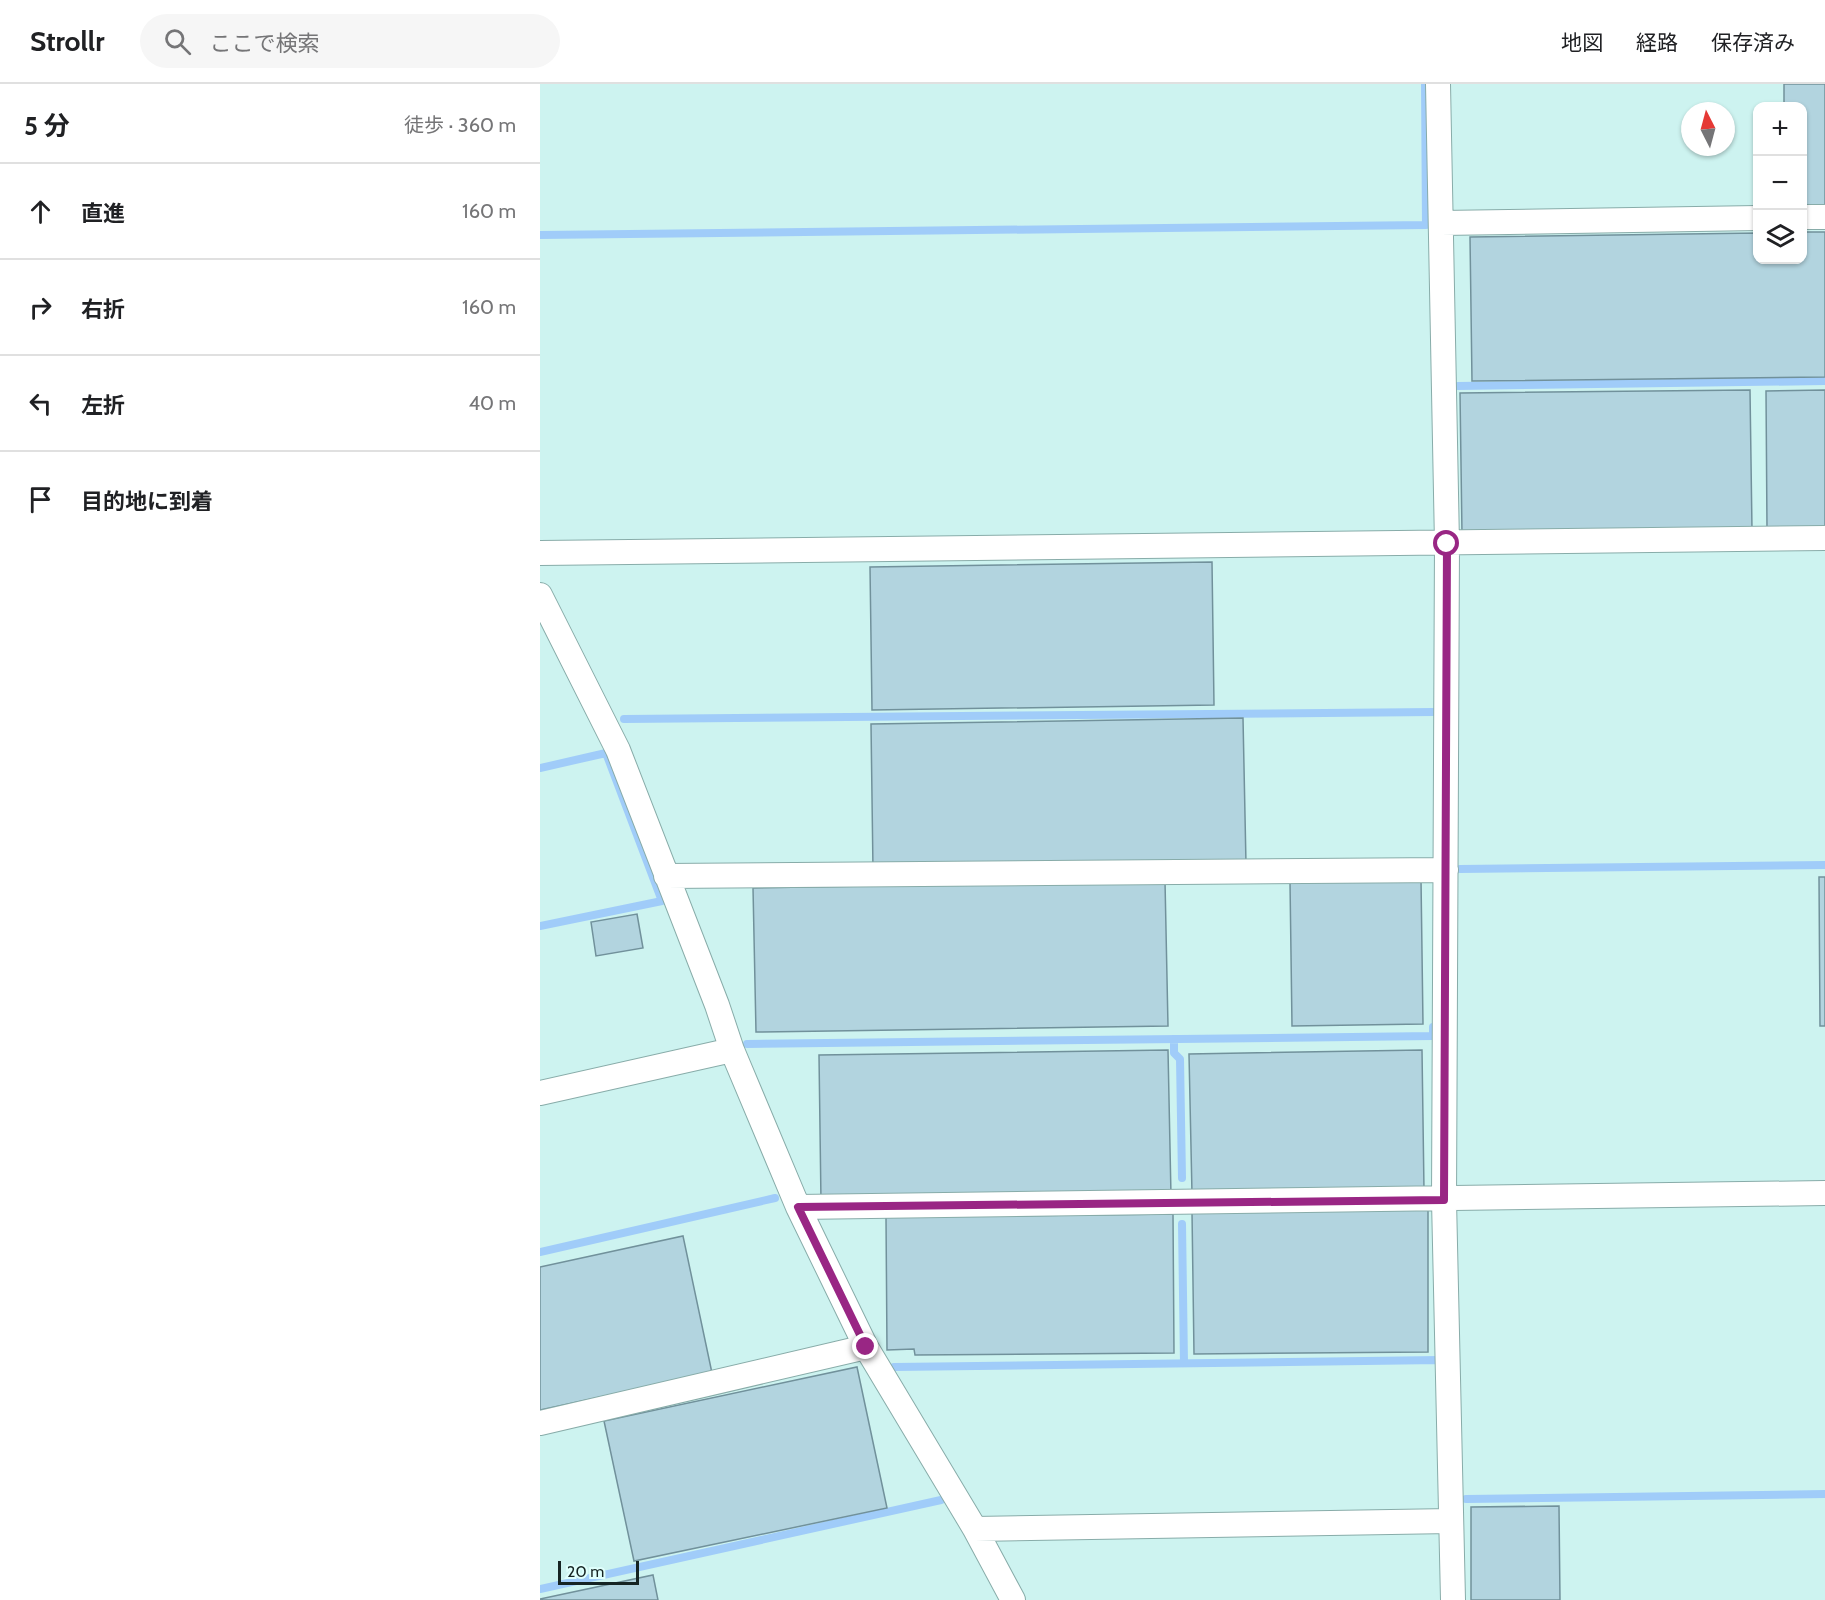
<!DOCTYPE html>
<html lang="ja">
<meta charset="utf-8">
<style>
:root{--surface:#fff;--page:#f6f6f6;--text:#202124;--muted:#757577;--line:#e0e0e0}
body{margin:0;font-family:Cabin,"Noto Sans JP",sans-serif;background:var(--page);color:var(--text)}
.controls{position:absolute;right:18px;top:18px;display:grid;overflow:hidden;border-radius:12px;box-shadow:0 2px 4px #0004}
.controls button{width:54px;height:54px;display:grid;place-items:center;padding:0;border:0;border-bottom:2px solid var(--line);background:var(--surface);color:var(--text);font:30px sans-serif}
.compass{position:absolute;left:1141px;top:18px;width:54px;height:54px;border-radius:50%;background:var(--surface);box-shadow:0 2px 4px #0004;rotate:354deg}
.scale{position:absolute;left:18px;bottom:15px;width:81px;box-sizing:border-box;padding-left:6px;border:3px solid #162423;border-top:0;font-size:16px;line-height:21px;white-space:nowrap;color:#162423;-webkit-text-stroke:4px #e0fffc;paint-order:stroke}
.stop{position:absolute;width:18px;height:18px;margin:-14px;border:4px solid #992684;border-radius:50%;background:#fff}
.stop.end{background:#992684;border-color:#fff;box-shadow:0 2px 6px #0008}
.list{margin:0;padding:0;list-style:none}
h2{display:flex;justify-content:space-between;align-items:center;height:78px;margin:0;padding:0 24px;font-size:26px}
h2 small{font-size:20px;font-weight:400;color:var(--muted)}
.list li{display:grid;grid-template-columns:39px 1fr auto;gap:18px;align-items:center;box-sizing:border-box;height:96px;padding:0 24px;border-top:2px solid var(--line)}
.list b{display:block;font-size:22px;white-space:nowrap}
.list em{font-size:20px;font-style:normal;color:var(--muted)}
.icon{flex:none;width:33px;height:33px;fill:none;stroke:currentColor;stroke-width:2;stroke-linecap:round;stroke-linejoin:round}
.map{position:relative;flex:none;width:1285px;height:1516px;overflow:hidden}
header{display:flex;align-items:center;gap:36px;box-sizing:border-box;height:84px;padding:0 30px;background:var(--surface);border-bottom:2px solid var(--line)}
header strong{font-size:28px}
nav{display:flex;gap:33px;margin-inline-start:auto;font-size:21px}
.search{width:420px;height:54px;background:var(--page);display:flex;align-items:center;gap:15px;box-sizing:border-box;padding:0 21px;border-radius:33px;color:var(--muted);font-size:22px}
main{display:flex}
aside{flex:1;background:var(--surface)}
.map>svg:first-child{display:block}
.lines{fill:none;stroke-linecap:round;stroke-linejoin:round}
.stream{stroke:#a0ccf9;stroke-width:8}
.building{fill:#b2d4df;stroke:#71919b;stroke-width:1.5}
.street-casing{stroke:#88aca9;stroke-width:26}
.street{stroke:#fff;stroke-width:24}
.route{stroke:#992684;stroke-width:8}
</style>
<header>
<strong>Strollr</strong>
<div class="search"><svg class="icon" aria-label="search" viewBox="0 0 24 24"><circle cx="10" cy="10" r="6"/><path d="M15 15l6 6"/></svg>ここで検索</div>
<nav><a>地図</a><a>経路</a><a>保存済み</a></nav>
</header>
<main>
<aside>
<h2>5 分<small>徒歩 · 360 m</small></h2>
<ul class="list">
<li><svg class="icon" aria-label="ahead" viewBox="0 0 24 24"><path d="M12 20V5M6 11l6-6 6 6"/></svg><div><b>直進</b></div><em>160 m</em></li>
<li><svg class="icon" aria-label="right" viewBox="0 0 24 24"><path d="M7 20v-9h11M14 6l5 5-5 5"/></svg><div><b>右折</b></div><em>160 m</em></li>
<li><svg class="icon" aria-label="left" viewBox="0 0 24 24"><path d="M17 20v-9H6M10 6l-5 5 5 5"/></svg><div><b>左折</b></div><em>40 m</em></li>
<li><svg class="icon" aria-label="arrive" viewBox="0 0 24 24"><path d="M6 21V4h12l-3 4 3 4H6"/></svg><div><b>目的地に到着</b></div></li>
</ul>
</aside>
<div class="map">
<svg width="1285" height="1516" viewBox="0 0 1285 1516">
<rect width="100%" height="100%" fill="#cdf3f0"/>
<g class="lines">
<path class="stream" d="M0,151L886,141L885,0
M918,302L1285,297
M84,635L894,628
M0,684L66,669L122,817L0,842
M920,785L1285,781
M634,955V969L640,975L642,1094
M207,960L893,952V943
M642,1140L644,1279
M0,1168L235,1114
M354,1283L900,1276V1281
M926,1415L1285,1410
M0,1505L401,1416"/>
</g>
<path class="building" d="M1244,0H1285V125L1262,126V22H1244Z
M1262,148H1285V293L932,297L930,153L1218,149V176H1262Z
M1210,306L1212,446L922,450L920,309Z
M1285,306V444L1227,445L1226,307Z
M672,478L674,621L332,626L330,483Z
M703,634L706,780L333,786L331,640Z
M1279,793H1285V942H1280Z
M881,795L883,940L752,942L750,798Z
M625,797L628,942L216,948L213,804Z
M97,830L103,864L56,872L51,838Z
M628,966L631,1112L281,1118L279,971Z
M882,966L884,1106L652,1110L649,970Z
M888,1126V1268L654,1270L652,1128Z
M633,1130L634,1269L375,1271L374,1265L347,1266L346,1133Z
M143,1152L172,1289L0,1326V1183Z
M317,1283L347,1424L94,1477L64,1337Z
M1019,1422L1020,1516H931V1423Z
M113,1491L118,1516H0V1515Z"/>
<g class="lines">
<defs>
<path id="street" d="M898,0L907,460L904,1116L913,1516
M1262,133H1285
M901,139L1218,134
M0,469L1285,454
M0,511L78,666L177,921L192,966L258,1123L326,1263L435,1445L473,1516
M126,792L906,786
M0,1009L192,966
M258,1123L1285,1109
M0,1339L326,1263
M435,1445L911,1437"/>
</defs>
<use href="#street" class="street-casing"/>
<use href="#street" class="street"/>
</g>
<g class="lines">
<path class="route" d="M326,1263L258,1123L904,1116L907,460"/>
</g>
</svg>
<div class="controls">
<button>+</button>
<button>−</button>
<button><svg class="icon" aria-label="layers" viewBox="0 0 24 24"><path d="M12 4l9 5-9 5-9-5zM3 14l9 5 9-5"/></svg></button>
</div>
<svg class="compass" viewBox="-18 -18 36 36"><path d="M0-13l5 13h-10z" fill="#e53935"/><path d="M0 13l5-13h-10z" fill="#757577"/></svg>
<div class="scale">20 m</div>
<div class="stop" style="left:907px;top:460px"></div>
<div class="stop end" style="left:326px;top:1263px"></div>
</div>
</main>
